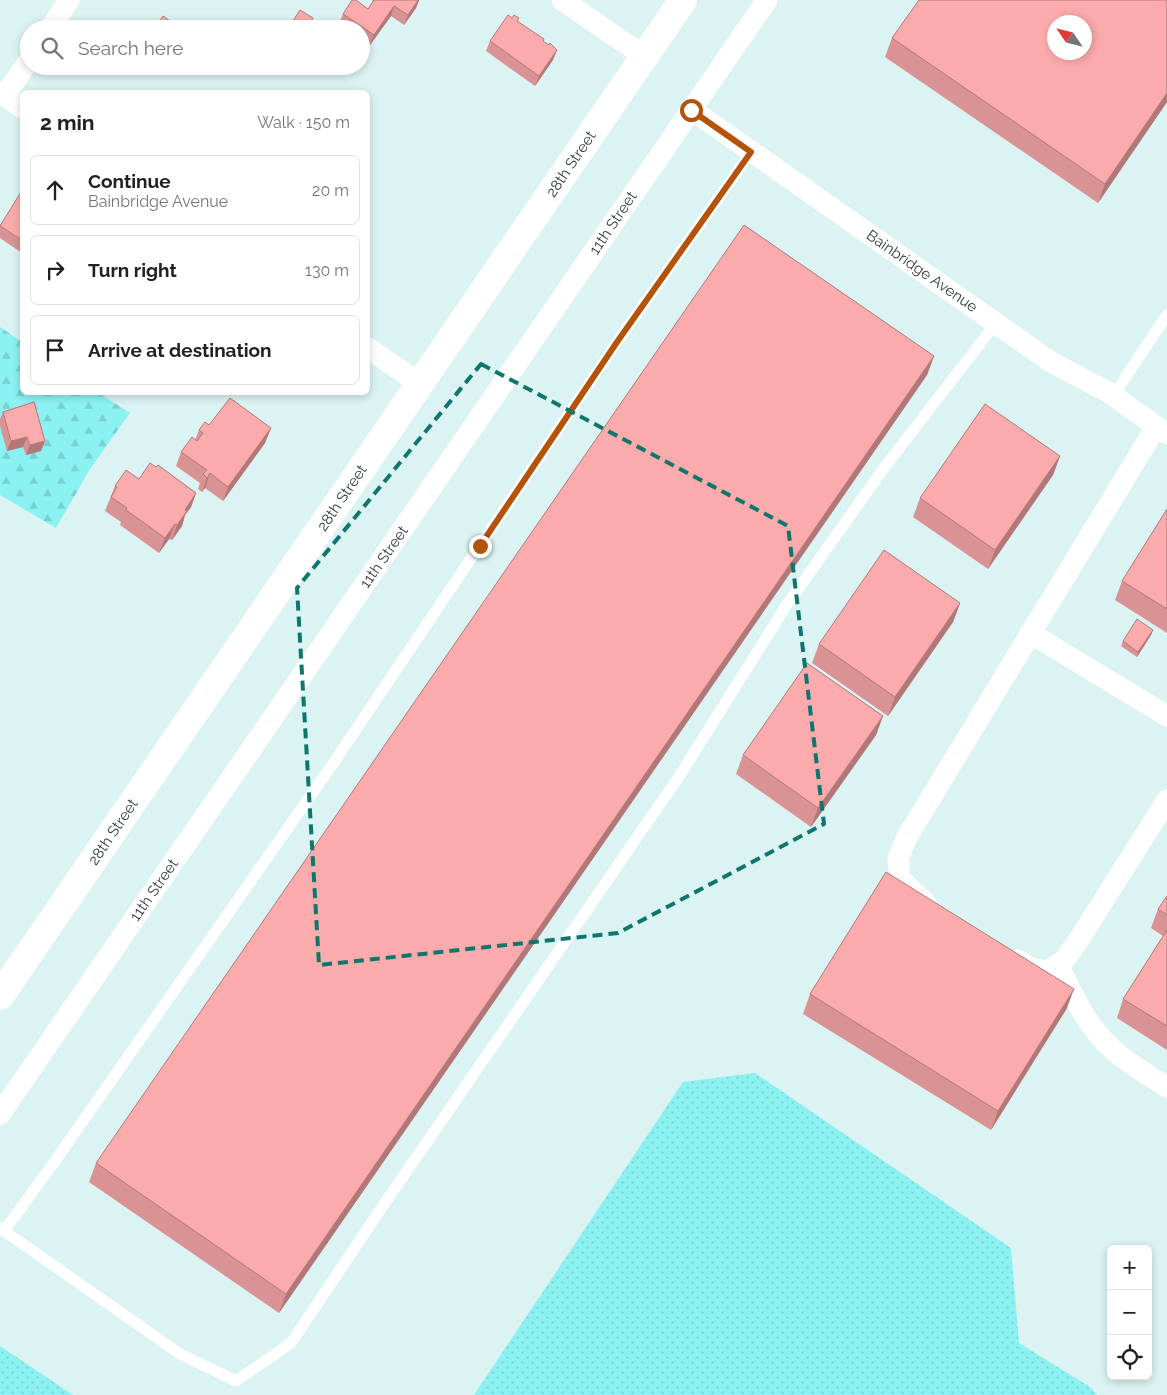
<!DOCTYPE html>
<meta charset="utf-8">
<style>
:root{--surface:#fff;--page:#f2f2f2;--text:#202124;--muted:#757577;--line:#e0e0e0}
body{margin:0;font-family:Raleway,sans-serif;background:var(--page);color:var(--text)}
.controls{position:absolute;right:15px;bottom:15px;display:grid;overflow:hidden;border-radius:8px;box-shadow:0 2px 8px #0003}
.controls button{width:45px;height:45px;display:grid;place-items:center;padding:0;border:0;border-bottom:1px solid var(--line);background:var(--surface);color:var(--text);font:25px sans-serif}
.compass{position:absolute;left:1047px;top:15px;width:45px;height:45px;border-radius:50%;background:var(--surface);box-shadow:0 2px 8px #0003;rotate:305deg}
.stop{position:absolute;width:15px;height:15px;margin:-11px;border:4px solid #b45309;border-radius:50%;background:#fff}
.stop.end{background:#b45309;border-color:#fff;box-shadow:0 1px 5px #0008}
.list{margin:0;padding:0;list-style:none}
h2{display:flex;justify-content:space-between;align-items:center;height:65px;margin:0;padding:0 20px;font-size:21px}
h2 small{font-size:16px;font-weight:400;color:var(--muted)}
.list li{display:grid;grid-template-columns:32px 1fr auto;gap:15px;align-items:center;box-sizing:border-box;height:70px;margin:0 10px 10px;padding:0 10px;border:1px solid var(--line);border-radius:8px}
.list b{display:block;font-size:19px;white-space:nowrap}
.list p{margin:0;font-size:16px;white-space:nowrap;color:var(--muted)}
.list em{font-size:16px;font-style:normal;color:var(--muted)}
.icon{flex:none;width:28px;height:28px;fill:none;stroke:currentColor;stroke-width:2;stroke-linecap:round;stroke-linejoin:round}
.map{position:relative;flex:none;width:1167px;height:1395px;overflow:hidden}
.search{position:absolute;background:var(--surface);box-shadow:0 2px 8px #0003;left:20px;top:20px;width:350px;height:55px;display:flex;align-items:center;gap:12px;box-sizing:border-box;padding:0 18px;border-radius:28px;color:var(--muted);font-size:19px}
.panel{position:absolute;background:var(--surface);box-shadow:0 2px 8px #0003;left:20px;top:90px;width:350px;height:305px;border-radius:8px}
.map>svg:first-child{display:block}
.grass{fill:url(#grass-dots)}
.forest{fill:url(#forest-firs)}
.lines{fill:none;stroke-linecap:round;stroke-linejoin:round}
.lane{stroke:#fff;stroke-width:11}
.street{stroke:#fff;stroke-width:21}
.secondary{stroke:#fff;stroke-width:28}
.wall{fill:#d99394}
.shaded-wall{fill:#b07878}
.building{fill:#fcabac;stroke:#b07878;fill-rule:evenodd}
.route{stroke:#b45309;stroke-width:6}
.marked{fill:none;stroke:#0f766e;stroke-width:4;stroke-dasharray:10 6;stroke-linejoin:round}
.labels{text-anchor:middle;stroke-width:5;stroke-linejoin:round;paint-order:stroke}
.street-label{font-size:15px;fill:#333c3c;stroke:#fff}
</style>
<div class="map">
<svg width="1167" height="1395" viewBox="0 0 1167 1395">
<defs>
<pattern id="grass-dots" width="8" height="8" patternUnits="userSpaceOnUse" patternTransform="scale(1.25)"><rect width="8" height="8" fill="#8cf1f1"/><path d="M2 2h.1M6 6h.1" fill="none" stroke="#79d0d0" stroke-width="1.8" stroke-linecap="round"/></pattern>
<pattern id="forest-firs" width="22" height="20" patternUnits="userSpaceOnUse" patternTransform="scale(1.25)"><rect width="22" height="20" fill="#8cf1f1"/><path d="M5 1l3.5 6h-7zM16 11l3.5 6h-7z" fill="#79d0d0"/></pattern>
</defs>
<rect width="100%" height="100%" fill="#dbf3f2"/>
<path class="grass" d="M755,1073L1011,1248L1019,1343L1090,1387L1097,1395H474L683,1082Z
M0,1346L73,1395H0Z"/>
<path class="forest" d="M0,327L22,342V392L99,393L130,413L90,469L56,528L0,495Z"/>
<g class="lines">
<path class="lane" d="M1113,396L1167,315
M0,1228L180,1354L236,1381L291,1343L378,1213L680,775L786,606L884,468L996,323
M4,1231L55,1161L334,762L617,342L751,152"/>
<path class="street" d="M562,0L644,56
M50,29L69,0
M0,92L22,108
M5,96L29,60
M691,109L1051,362L1108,392L1167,434
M368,348L420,384
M1030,633L1167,716
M926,903L900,879L898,859L907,837L1156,427
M1018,960L1030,968L1048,971L1065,959L1078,941L1167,800
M1058,964C1071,991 1083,1019 1104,1041C1122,1060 1145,1073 1167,1087
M0,1114L767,0"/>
<path class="secondary" d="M0,996L683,0"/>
</g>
<path class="wall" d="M372,0H419L416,8L404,25L391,16L370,45L361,39V29H347L339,24L343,14L368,9L373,1Z
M518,21L543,42L553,60L535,86L486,51L490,41Z
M311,23L307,29H289L291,24Z
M892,38L1167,102L1098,203L885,57Z
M22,193V253L0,238V225Z
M934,356L927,375L279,1313L89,1182L96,1163Z
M3,412L45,441L41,451L26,455L23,447L7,451L0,426V419Z
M209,425L271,428L265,443L223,501L205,488L202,492L198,489L200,483L176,466L181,452L195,440L199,430Z
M1060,456L1053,475L988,569L913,517L920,498Z
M139,479L196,493L191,507L185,515L182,526L172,540L169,539L159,553L120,525L121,522L105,511L115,486Z
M1167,509V633L1115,600L1122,581Z
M960,603L953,622L888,716L812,663L819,644Z
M1153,630L1151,635L1137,657L1121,646L1123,641Z
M883,716L876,735L811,827L736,774L743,755Z
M1167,896V1050L1117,1018L1123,999L1163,936L1151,928L1158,909Z
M810,994L1067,1008L991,1130L803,1014Z"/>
<path class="shaded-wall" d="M418,0H419L416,8L404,25L408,15Z
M394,6L391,16L370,45L374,35Z
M557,50L553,60L535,86L539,76Z
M1167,93V102L1098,203L1105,184Z
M934,356L927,375L279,1313L286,1294Z
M271,428L265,443L223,501L228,487Z
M27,437L23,447L7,451L11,441Z
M45,441L41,451L26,455L30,445Z
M1060,456L1053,475L988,569L995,550Z
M210,473L205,488L202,492L207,478Z
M196,493L191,507L185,515L182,526L172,540L177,525L185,510Z
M175,524L169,539L159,553L165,538Z
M960,603L953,622L888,716L895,697Z
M1153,630L1151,635L1137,657L1138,652Z
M883,716L876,735L811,827L818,808Z
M1074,989L1067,1008L991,1130L998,1111Z"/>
<path class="building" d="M352,0H356L368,9L374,0H418L408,15L394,6L374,35L343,14Z
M919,0H1167V93L1105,184L892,38ZM1054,22H1084V52H1054Z
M300,10L313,18L306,29H299L291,24Z
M508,15L512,18L514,15L519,18L517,21L544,39L543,41L549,45L550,43L557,50L539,76L490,41Z
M163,16L170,21L165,29H154Z
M21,192L22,193V240L0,226Z
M744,225L934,356L286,1294L96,1163Z
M230,398L271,428L228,487L210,473L207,478L203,474L207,470L181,452L192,437L197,441L203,433L199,430L205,422L209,425Z
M34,402L45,441L30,445L27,437L11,441L3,412Z
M985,404L1060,456L995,550L920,498Z
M150,463L156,467L158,465L196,493L185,510L187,511L177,525L175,524L165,538L126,510L127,508L111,497L117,487L115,486L126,470L139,479Z
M1167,509V609L1122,581Z
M884,550L960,603L895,697L819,644Z
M1137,619L1153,630L1138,652L1123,641Z
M807,663L883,716L818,808L743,755Z
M886,872L1074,989L998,1111L810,994Z
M1167,896V915L1158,909Z
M1167,930V1026L1123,999Z"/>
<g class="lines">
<path class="route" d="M480,546L617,342L751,152L691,110"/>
</g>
<path class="marked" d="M481,364L788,526L824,824L618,933L319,965L297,588Z"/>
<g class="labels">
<g class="street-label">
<text transform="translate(571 164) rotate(-56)" y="5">28th Street</text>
<text transform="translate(613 223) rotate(-56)" y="5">11th Street</text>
<text transform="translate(922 271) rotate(35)" y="5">Bainbridge Avenue</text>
<text transform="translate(342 498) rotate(-56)" y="5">28th Street</text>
<text transform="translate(384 557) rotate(-55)" y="5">11th Street</text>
<text transform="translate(113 832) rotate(-56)" y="5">28th Street</text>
<text transform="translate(154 890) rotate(-55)" y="5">11th Street</text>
</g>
</g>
</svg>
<div class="controls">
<button>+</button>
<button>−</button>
<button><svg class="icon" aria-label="locate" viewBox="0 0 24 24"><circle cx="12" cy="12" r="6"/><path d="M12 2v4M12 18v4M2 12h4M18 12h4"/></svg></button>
</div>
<svg class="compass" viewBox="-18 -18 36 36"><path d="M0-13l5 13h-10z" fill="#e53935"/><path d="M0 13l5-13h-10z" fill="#757577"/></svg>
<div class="stop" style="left:691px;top:110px"></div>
<div class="stop end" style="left:480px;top:546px"></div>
<div class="search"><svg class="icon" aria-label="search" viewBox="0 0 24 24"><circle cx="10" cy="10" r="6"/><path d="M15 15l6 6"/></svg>Search here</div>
<section class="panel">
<h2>2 min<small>Walk · 150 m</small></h2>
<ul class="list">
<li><svg class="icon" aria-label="ahead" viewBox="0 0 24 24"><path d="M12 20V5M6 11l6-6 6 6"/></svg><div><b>Continue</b><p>Bainbridge Avenue</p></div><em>20 m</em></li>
<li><svg class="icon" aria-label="right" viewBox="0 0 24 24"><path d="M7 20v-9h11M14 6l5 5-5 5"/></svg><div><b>Turn right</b></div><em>130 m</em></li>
<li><svg class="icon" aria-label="arrive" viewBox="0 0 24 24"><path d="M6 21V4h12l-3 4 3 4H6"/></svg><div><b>Arrive at destination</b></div></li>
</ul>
</section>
</div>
